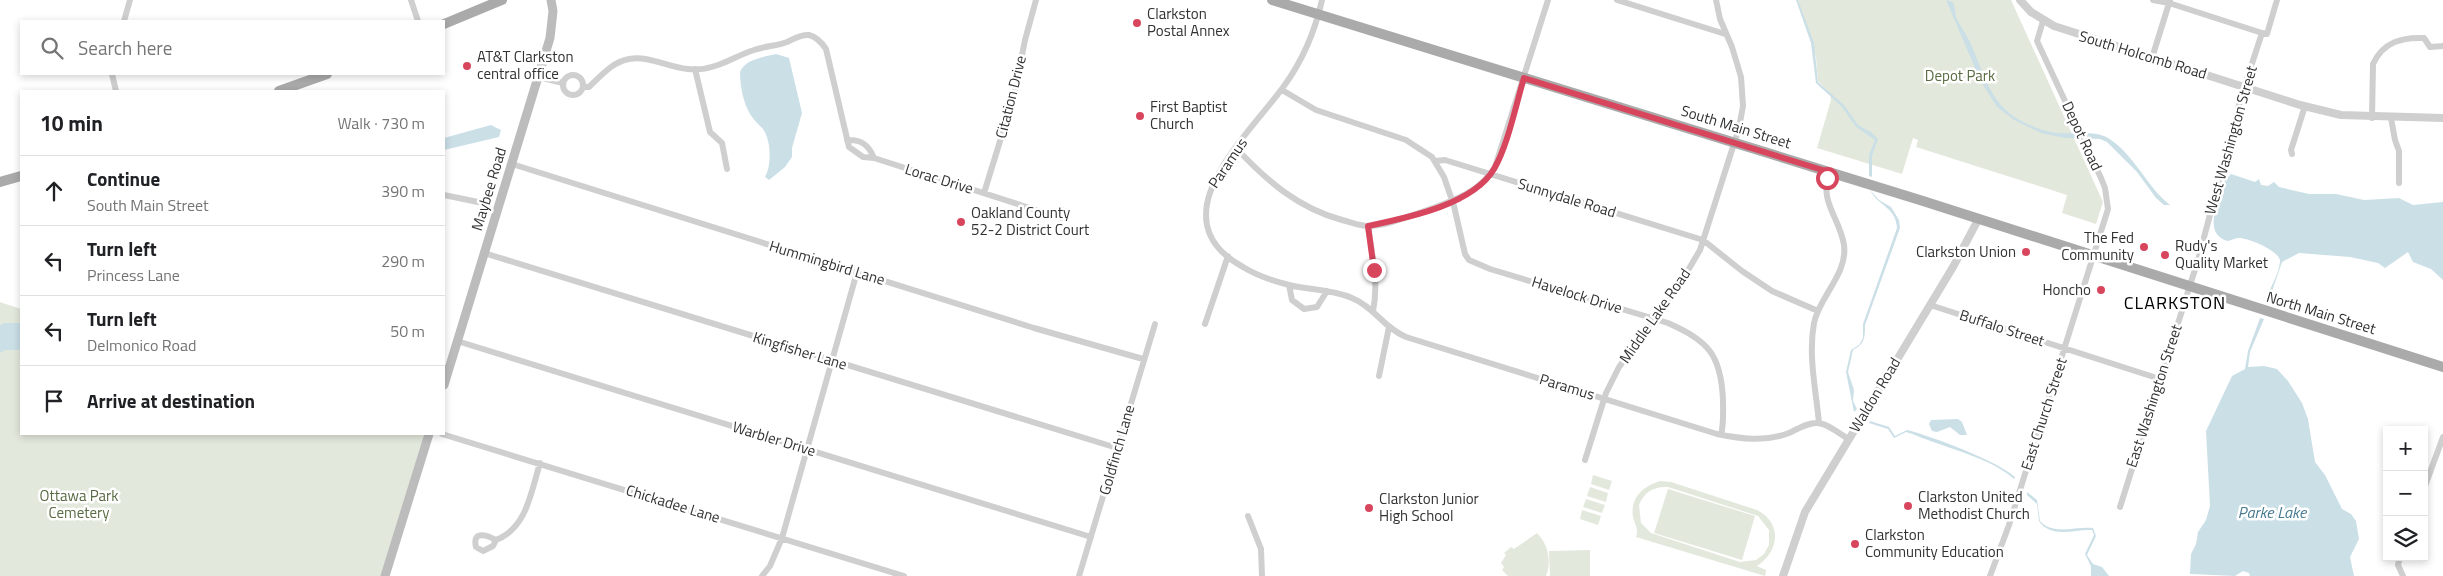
<!DOCTYPE html>
<meta charset="utf-8">
<style>
:root{--surface:#fff;--page:#f6f6f6;--text:#202124;--muted:#757577;--line:#e0e0e0}
body{margin:0;font-family:"Titillium Web",sans-serif;background:var(--page);color:var(--text)}
.controls{position:absolute;right:15px;bottom:15px;display:grid;overflow:hidden;border-radius:0px;box-shadow:0 2px 8px #0003}
.controls button{width:45px;height:45px;display:grid;place-items:center;padding:0;border:0;border-bottom:1px solid var(--line);background:var(--surface);color:var(--text);font:25px sans-serif}
.stop{position:absolute;width:15px;height:15px;margin:-11px;border:4px solid #d8465e;border-radius:50%;background:#fff}
.stop.end{background:#d8465e;border-color:#fff;box-shadow:0 1px 5px #0008}
.list{margin:0;padding:0;list-style:none}
h2{display:flex;justify-content:space-between;align-items:center;height:65px;margin:0;padding:0 20px;font-size:21px}
h2 small{font-size:16px;font-weight:400;color:var(--muted)}
.list li{display:grid;grid-template-columns:32px 1fr auto;gap:15px;align-items:center;box-sizing:border-box;height:70px;padding:0 20px;border-top:1px solid var(--line)}
.list b{display:block;font-size:19px;white-space:nowrap}
.list p{margin:0;font-size:16px;white-space:nowrap;color:var(--muted)}
.list em{font-size:16px;font-style:normal;color:var(--muted)}
.icon{flex:none;width:28px;height:28px;fill:none;stroke:currentColor;stroke-width:2;stroke-linecap:round;stroke-linejoin:round}
.map{position:relative;flex:none;width:2443px;height:576px;overflow:hidden}
.search{position:absolute;background:var(--surface);box-shadow:0 2px 8px #0003;left:20px;top:20px;width:425px;height:55px;display:flex;align-items:center;gap:12px;box-sizing:border-box;padding:0 18px;border-radius:0px;color:var(--muted);font-size:19px}
.panel{position:absolute;background:var(--surface);box-shadow:0 2px 8px #0003;left:20px;top:90px;width:425px;height:345px;border-radius:0px}
.map>svg:first-child{display:block}
.green{fill:#e3e8dc;fill-rule:evenodd}
.water{fill:#cbdfe7}
.lines{fill:none;stroke-linecap:round;stroke-linejoin:round}
.minor{stroke:#cfcfcf;stroke-width:6}
.tertiary{stroke:#cfcfcf;stroke-width:8}
.secondary{stroke:#bcbcbc;stroke-width:9}
.primary{stroke:#aaa;stroke-width:10}
.route{stroke:#d8465e;stroke-width:6}
.poi-dot{fill:#d8465e;stroke:#fff;stroke-width:2}
.labels{text-anchor:middle;stroke-width:5;stroke-linejoin:round;paint-order:stroke}
.poi-label{font-size:15px;fill:#323232;stroke:#fff;text-anchor:start}
.street-label{font-size:15px;fill:#323232;stroke:#fff}
.park-label{font-size:15px;fill:#596b43;stroke:#fff}
.water-label{font-size:16px;font-style:italic;fill:#46798f;stroke:#fff}
.quarter-label{font-size:18px;letter-spacing:1px;fill:#000;stroke:#fff}
</style>
<div class="map">
<svg width="2443" height="576" viewBox="0 0 2443 576">
<rect width="100%" height="100%" fill="#fff"/>
<path class="green" d="M1798,0H2011L2103,202L2096,224L2062,213L2067,195L1916,147L1918,140L1913,138L1902,174L1817,148L1831,100L1830,93L1818,81L1816,57Z
M0,302L21,309V434H417L426,436L382,576H0Z
M1593,475L1612,481L1609,490L1591,484Z
M1660,481L1671,482L1757,510C1783,523 1779,552 1757,566L1766,570L1765,576L1636,537C1639,529 1635,525 1633,517C1630,498 1643,486 1660,481ZM1668,487L1758,516L1769,530V545L1764,554L1756,560L1740,562L1651,533L1641,523L1639,505C1644,492 1654,486 1668,487Z
M1590,487L1608,493L1606,502L1587,496Z
M1668,489L1755,516L1742,560L1654,533Z
M1586,499L1605,505L1602,513L1583,507Z
M1582,510L1601,516L1598,525L1580,519Z
M1537,533C1548,544 1552,561 1546,576H1508L1502,570L1504,567L1501,563L1506,555L1504,553L1511,547L1514,549Z
M1590,550V576H1550L1549,551Z"/>
<path class="water" d="M1796,0H1798L1814,43L1818,82L1844,105L1858,125L1871,132L1878,139L1872,156V177L1869,176V155L1875,140L1856,127L1842,107L1816,83L1811,43Z
M1946,0L1953,2C1955,7 1955,12 1956,17C1960,26 1967,35 1971,44C1990,90 1995,118 2051,132C2069,136 2092,129 2108,138C2135,155 2146,186 2170,205H2164L2156,198L2137,172L2107,142L2100,139L2065,138L2041,133L2014,120L1997,107L1981,82Z
M776,54L789,58L802,113L792,148V157L785,167L769,180L765,177C772,165 771,140 763,129C758,124 753,119 750,114C743,102 740,85 740,72C745,59 764,57 776,54Z
M491,125L501,130L499,137L444,150V138Z
M2231,174L2255,182L2259,179L2261,185L2268,186L2274,182L2279,187L2309,194H2336L2364,200L2399,198L2413,205L2443,202V280L2431,269L2413,262L2408,252L2385,268L2378,263L2350,257L2299,253L2282,262L2268,303L2265,302C2269,289 2279,275 2280,261C2280,251 2247,237 2238,238C2234,238 2231,241 2227,241C2201,233 2220,198 2225,180Z
M1870,190L1879,200L1891,207L1899,220L1900,228L1865,325C1865,337 1865,344 1853,350L1848,372L1854,390L1853,401L1857,409L1854,412L1846,372L1851,350L1859,345L1863,338V324L1897,228C1896,207 1878,206 1870,190Z
M2260,318L2264,319L2250,352L2248,367L2264,366L2277,369L2288,381L2302,403L2308,419L2315,462L2325,475L2342,509L2351,514L2356,521L2359,539L2350,557L2354,576H2250L2249,573L2243,571L2235,576L2190,574L2191,554L2196,544L2198,532L2206,520L2210,506L2206,431L2232,376L2245,369L2248,351Z
M4,323H21V350H5L0,353V325Z
M1958,419L1962,422L1967,435H1960L1950,427L1937,432L1932,431L1929,424L1931,420Z
M1870,421L1889,427L1895,436L1907,430C1931,436 1998,461 2015,477L2014,479C1993,460 1955,450 1928,440C1921,438 1914,434 1906,432L1894,438L1888,429L1869,423Z
M2027,492L2037,500L2040,521C2054,536 2075,526 2093,528L2096,536L2087,555L2093,564L2102,567L2109,576H2091V566L2085,554L2094,535L2092,530C2075,529 2051,539 2039,521L2037,504L2027,495Z"/>
<g class="lines">
<path class="minor" d="M411,0L418,21
M1322,0C1315,31 1303,60 1284,86C1249,135 1154,218 1243,267C1256,275 1273,281 1289,285C1309,290 1332,289 1352,298C1374,307 1384,328 1406,337L1717,434C1741,439 1765,442 1789,433C1798,429 1808,422 1818,423C1828,424 1839,433 1848,439
M1617,0L1725,34
M2153,0L2169,3L2262,33
M124,21L130,0
M2262,33L2267,34L2277,0
M2152,58L2170,0
M695,69L710,132L722,143L727,169
M112,74L116,91
M563 85a10 10 0 1 1 20 0a10 10 0 1 1-20 0Z
M538,77L563,83
M583,87H589C601,76 612,62 629,59C657,54 680,78 715,66C728,62 741,54 754,50C765,46 777,46 787,42C794,39 801,34 809,35C817,37 822,43 826,49L849,147L863,157L874,158L1061,218
M1282,90L1316,110L1406,140L1432,157L1444,177L1454,206L1465,254L1469,260L1490,269L1668,323C1708,341 1721,354 1723,400C1723,412 1724,423 1721,435
M2372,118L2373,64C2383,42 2402,37 2424,38L2430,47L2443,46
M2391,118L2395,140L2399,151V183
M847,140C861,139 869,145 874,158
M1237,149C1267,181 1298,208 1342,220C1350,222 1360,226 1368,226C1388,226 1411,215 1430,209C1456,200 1480,191 1495,167L1548,0
M2292,154L2291,150L2305,106
M1435,161L1445,160L1703,240L1742,271L1772,291L1818,311
M512,164L1034,328L1143,359
M984,193L1014,96L1025,40L1036,0
M444,195L478,202
M1368,226C1372,254 1379,283 1373,311
M484,253L1117,448
M1289,285L1292,300L1304,309L1317,307L1327,291
M1930,305L2160,379
M1205,324L1228,256
M457,341L1091,537
M1379,376L1389,327
M1819,423C1816,390 1808,356 1814,323C1819,297 1848,274 1844,245C1840,218 1819,203 1829,172
M442,434L904,576
M1585,460L1606,393L1619,367L1680,284L1700,250L1739,128L1743,106L1741,77L1732,47L1720,19L1716,0
M2424,489L2443,437
M2120,507L2198,260L2242,94L2262,33
M1248,516L1261,549L1262,576
M496,540L493,546L483,551L476,547C472,530 487,535 496,540C527,528 531,492 540,463
M2400,557L2398,565L2403,576
M762,576L770,566L782,538L857,272
M1079,576L1155,324
M1990,576L2009,525L2108,209L2105,188L2101,178L2037,41L2043,21"/>
<path class="tertiary" d="M2020,0L2031,12L2054,26L2300,105L2341,115L2443,118
M1783,576L1805,512L1953,267L1979,218"/>
<path class="secondary" d="M444,385L550,38L553,11L551,0
M385,576L429,434"/>
<path class="primary" d="M1272,0L1923,201L2443,367
M444,24L502,0
M279,91L327,74
M0,182L21,176"/>
</g>
<g class="lines">
<path class="route" d="M1374,270L1368,226C1406,218 1473,205 1494,169C1508,145 1516,104 1524,78L1829,172L1827,178"/>
</g>
<g class="poi-dot">
<circle cx="1137" cy="23" r="5"/>
<circle cx="467" cy="66" r="5"/>
<circle cx="1140" cy="116" r="5"/>
<circle cx="961" cy="222" r="5"/>
<circle cx="2144" cy="247" r="5"/>
<circle cx="2026" cy="252" r="5"/>
<circle cx="2165" cy="255" r="5"/>
<circle cx="2101" cy="290" r="5"/>
<circle cx="1908" cy="506" r="5"/>
<circle cx="1369" cy="508" r="5"/>
<circle cx="1855" cy="544" r="5"/>
</g>
<g class="labels">
<g class="poi-label">
<text x="1147" y="19">Clarkston<tspan x="1147" dy="17">Postal Annex</tspan></text>
<text x="477" y="62">AT&amp;T Clarkston<tspan x="477" dy="17">central office</tspan></text>
<text x="1150" y="112">First Baptist<tspan x="1150" dy="17">Church</tspan></text>
<text x="971" y="218">Oakland County<tspan x="971" dy="17">52-2 District Court</tspan></text>
<text x="2134" y="243" text-anchor="end">The Fed<tspan x="2134" dy="17">Community</tspan></text>
<text x="2175" y="251">Rudy's<tspan x="2175" dy="17">Quality Market</tspan></text>
<text x="2016" y="257" text-anchor="end">Clarkston Union</text>
<text x="2091" y="295" text-anchor="end">Honcho</text>
<text x="1918" y="502">Clarkston United<tspan x="1918" dy="17">Methodist Church</tspan></text>
<text x="1379" y="504">Clarkston Junior<tspan x="1379" dy="17">High School</tspan></text>
<text x="1865" y="540">Clarkston<tspan x="1865" dy="17">Community Education</tspan></text>
</g>
<g class="street-label">
<text transform="translate(2143 55) rotate(17)" y="5">South Holcomb Road</text>
<text transform="translate(1011 97) rotate(-76)" y="5">Citation Drive</text>
<text transform="translate(1736 127) rotate(17)" y="5">South Main Street</text>
<text transform="translate(2082 136) rotate(65)" y="5">Depot Road</text>
<text transform="translate(2231 140) rotate(-74)" y="5">West Washington Street</text>
<text transform="translate(1228 163) rotate(-56)" y="5">Paramus</text>
<text transform="translate(939 179) rotate(17)" y="5">Lorac Drive</text>
<text transform="translate(489 189) rotate(-73)" y="5">Maybee Road</text>
<text transform="translate(1567 198) rotate(17)" y="5">Sunnydale Road</text>
<text transform="translate(827 263) rotate(17)" y="5">Hummingbird Lane</text>
<text transform="translate(1577 295) rotate(17)" y="5">Havelock Drive</text>
<text transform="translate(2321 313) rotate(17)" y="5">North Main Street</text>
<text transform="translate(1655 316) rotate(-55)" y="5">Middle Lake Road</text>
<text transform="translate(2002 328) rotate(18)" y="5">Buffalo Street</text>
<text transform="translate(800 351) rotate(17)" y="5">Kingfisher Lane</text>
<text transform="translate(1567 387) rotate(17)" y="5">Paramus</text>
<text transform="translate(1875 395) rotate(-59)" y="5">Waldon Road</text>
<text transform="translate(2154 396) rotate(-72)" y="5">East Washington Street</text>
<text transform="translate(2044 414) rotate(-72)" y="5">East Church Street</text>
<text transform="translate(774 439) rotate(17)" y="5">Warbler Drive</text>
<text transform="translate(1117 450) rotate(-74)" y="5">Goldfinch Lane</text>
<text transform="translate(673 504) rotate(17)" y="5">Chickadee Lane</text>
</g>
<g class="park-label">
<text x="1960" y="81">Depot Park</text>
<text x="79" y="501">Ottawa Park<tspan x="79" dy="17">Cemetery</tspan></text>
</g>
<g class="water-label">
<text x="2272" y="518">Parke Lake</text>
</g>
<g class="quarter-label">
<text x="2175" y="309">CLARKSTON</text>
</g>
</g>
</svg>
<div class="controls">
<button>+</button>
<button>−</button>
<button><svg class="icon" aria-label="layers" viewBox="0 0 24 24"><path d="M12 4l9 5-9 5-9-5zM3 14l9 5 9-5"/></svg></button>
</div>
<div class="stop" style="left:1827px;top:178px"></div>
<div class="stop end" style="left:1374px;top:270px"></div>
<div class="search"><svg class="icon" aria-label="search" viewBox="0 0 24 24"><circle cx="10" cy="10" r="6"/><path d="M15 15l6 6"/></svg>Search here</div>
<section class="panel">
<h2>10 min<small>Walk · 730 m</small></h2>
<ul class="list">
<li><svg class="icon" aria-label="ahead" viewBox="0 0 24 24"><path d="M12 20V5M6 11l6-6 6 6"/></svg><div><b>Continue</b><p>South Main Street</p></div><em>390 m</em></li>
<li><svg class="icon" aria-label="left" viewBox="0 0 24 24"><path d="M17 20v-9H6M10 6l-5 5 5 5"/></svg><div><b>Turn left</b><p>Princess Lane</p></div><em>290 m</em></li>
<li><svg class="icon" aria-label="left" viewBox="0 0 24 24"><path d="M17 20v-9H6M10 6l-5 5 5 5"/></svg><div><b>Turn left</b><p>Delmonico Road</p></div><em>50 m</em></li>
<li><svg class="icon" aria-label="arrive" viewBox="0 0 24 24"><path d="M6 21V4h12l-3 4 3 4H6"/></svg><div><b>Arrive at destination</b></div></li>
</ul>
</section>
</div>
